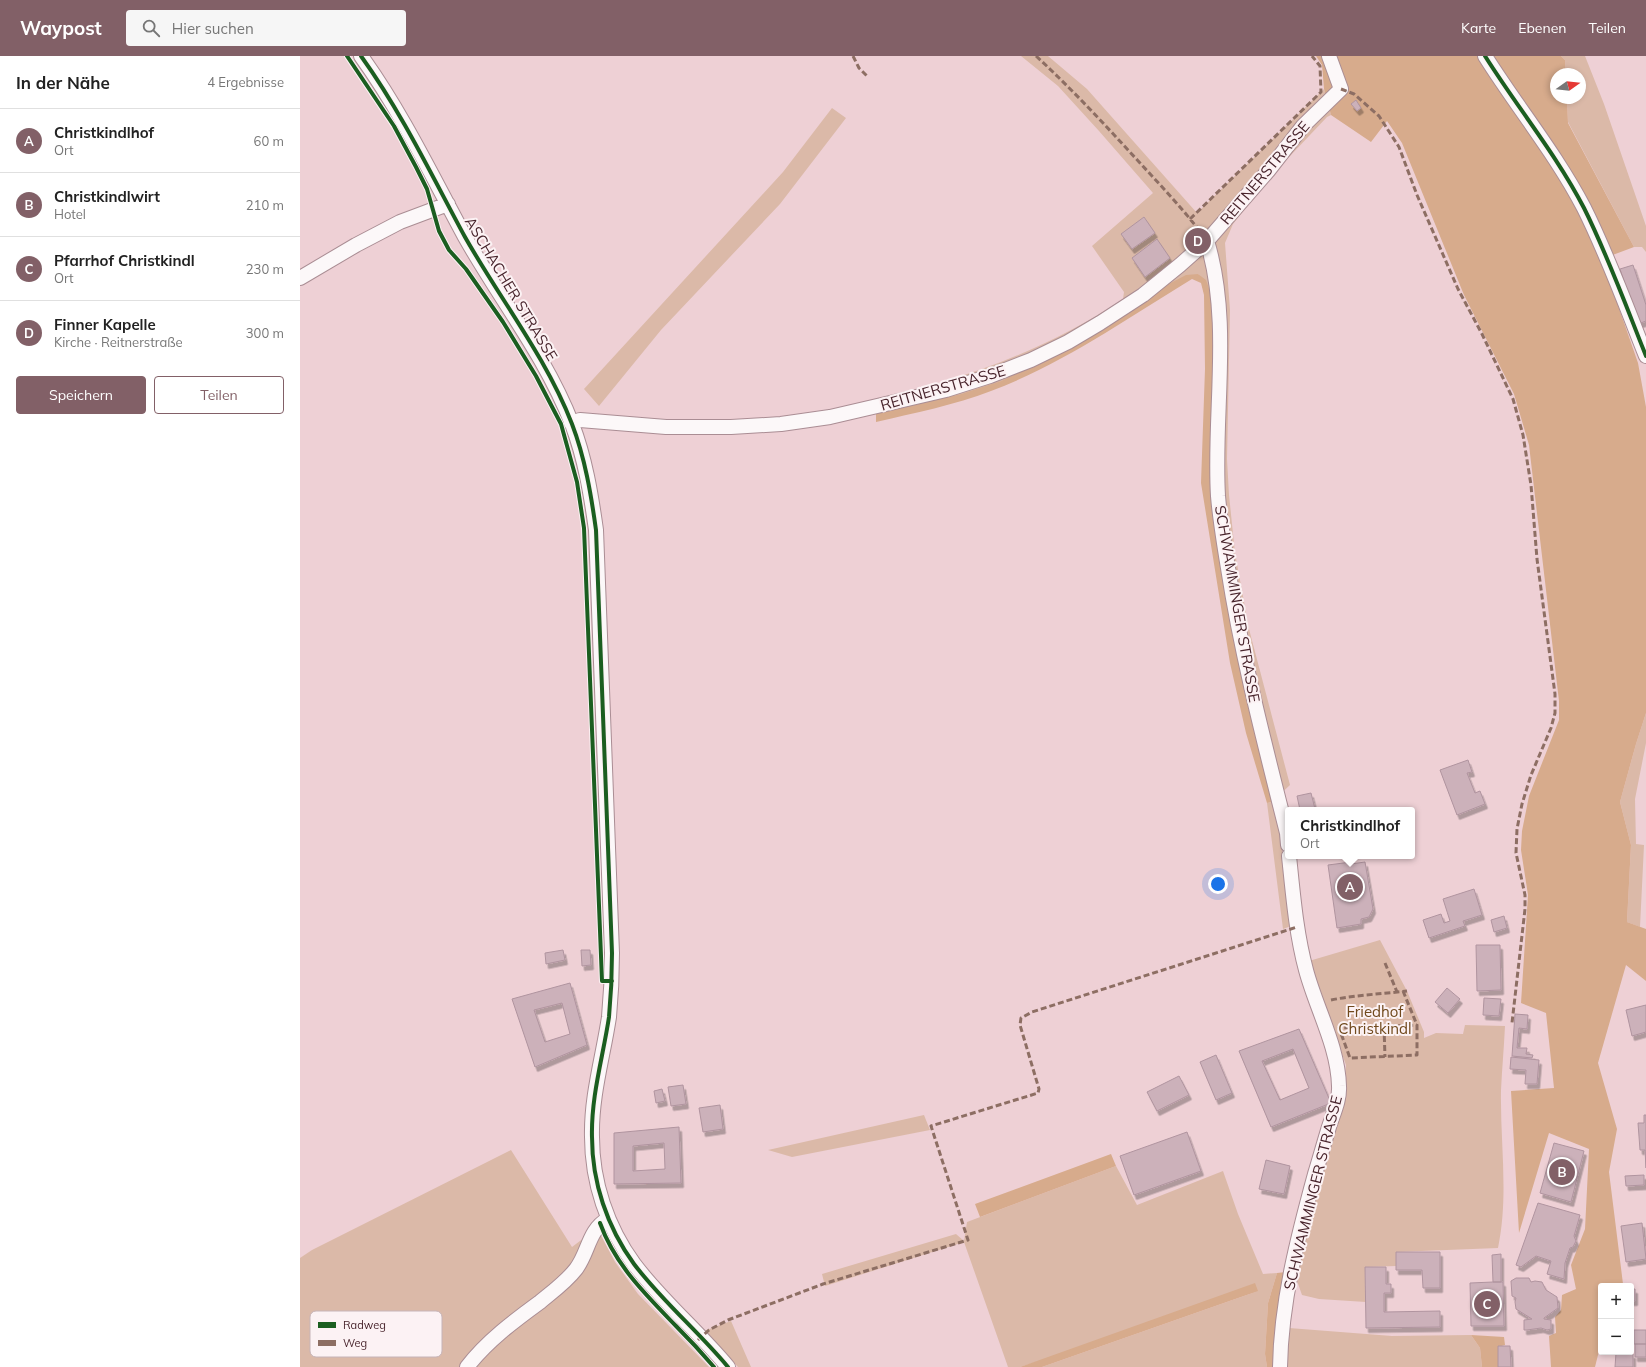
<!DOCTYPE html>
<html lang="de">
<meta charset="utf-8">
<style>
:root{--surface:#fff;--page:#f6f6f6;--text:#222;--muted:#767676;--line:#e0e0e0;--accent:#826067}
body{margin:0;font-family:Mulish,sans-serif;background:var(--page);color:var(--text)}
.controls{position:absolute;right:12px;bottom:12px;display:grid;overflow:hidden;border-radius:4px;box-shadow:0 2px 6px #0003}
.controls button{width:36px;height:36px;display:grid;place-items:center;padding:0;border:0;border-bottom:1px solid var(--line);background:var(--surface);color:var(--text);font:20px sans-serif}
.compass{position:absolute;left:1250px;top:12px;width:36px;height:36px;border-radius:50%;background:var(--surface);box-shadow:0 2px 6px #0003;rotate:75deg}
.you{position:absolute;left:918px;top:828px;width:14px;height:14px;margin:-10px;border:3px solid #fff;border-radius:50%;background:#1a73e8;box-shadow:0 0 0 6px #1a73e833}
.badge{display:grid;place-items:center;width:26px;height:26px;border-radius:50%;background:var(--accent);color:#fff;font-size:13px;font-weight:700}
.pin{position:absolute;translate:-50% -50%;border:2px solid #fff;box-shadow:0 1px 4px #0006}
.popup{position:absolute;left:985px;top:751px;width:130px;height:52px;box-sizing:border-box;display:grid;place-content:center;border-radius:4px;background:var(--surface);filter:drop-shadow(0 1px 3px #0005);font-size:13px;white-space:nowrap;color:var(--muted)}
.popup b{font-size:15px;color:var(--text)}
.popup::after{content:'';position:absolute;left:50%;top:100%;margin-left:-8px;border:8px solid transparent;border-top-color:var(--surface)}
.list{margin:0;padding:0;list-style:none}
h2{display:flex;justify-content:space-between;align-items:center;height:52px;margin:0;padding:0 16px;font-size:17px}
h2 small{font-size:13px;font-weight:400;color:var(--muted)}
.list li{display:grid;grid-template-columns:26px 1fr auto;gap:12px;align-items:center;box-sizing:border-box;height:64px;padding:0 16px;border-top:1px solid var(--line)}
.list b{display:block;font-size:15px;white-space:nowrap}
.list p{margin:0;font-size:13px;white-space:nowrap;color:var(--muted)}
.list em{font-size:13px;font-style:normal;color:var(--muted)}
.actions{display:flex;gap:8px;padding:12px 16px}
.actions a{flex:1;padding:9px 0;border:1px solid var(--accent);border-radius:4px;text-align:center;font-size:14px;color:var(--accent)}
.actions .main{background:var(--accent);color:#fff}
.icon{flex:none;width:22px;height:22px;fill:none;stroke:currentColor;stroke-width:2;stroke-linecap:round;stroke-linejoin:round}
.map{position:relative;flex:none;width:1346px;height:1311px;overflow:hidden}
header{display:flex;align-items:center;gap:24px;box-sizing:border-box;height:56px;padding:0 20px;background:var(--accent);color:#fff}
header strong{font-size:19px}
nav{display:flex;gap:22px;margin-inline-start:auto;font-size:14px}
.search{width:280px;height:36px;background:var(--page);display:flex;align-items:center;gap:10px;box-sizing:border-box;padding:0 14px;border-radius:4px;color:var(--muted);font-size:15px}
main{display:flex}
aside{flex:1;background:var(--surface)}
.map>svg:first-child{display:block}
.green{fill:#dbb9a8}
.forest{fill:#d7ab8c}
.building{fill:#ccb1ba;stroke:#b0949f;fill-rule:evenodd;filter:url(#shadow)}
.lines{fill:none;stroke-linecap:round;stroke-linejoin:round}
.minor-casing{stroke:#aa8d94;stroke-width:16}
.minor{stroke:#fcf8f9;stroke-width:14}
.quiet{stroke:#8d6e63;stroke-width:3;stroke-dasharray:6 3;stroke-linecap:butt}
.cycleway-casing{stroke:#fcf2f4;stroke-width:6}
.cycleway{stroke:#1b5e20;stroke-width:4}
.labels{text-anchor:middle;stroke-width:4;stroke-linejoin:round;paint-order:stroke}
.street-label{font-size:15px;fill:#48242c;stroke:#fcf2f4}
.park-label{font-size:15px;fill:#70491c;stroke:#fcf2f4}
.key{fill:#fcf2f4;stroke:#c6b4b8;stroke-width:1}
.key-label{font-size:11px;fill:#48242c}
</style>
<header>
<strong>Waypost</strong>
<div class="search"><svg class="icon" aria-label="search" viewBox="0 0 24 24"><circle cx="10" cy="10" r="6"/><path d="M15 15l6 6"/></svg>Hier suchen</div>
<nav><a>Karte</a><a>Ebenen</a><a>Teilen</a></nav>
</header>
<main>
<aside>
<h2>In der Nähe<small>4 Ergebnisse</small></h2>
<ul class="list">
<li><span class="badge">A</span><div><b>Christkindlhof</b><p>Ort</p></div><em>60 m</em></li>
<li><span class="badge">B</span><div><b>Christkindlwirt</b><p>Hotel</p></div><em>210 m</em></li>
<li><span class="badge">C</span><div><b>Pfarrhof Christkindl</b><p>Ort</p></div><em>230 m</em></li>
<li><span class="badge">D</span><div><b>Finner Kapelle</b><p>Kirche · Reitnerstraße</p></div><em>300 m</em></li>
</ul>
<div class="actions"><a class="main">Speichern</a><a>Teilen</a></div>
</aside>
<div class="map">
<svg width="1346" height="1311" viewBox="0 0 1346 1311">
<defs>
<filter id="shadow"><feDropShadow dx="2.5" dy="4.5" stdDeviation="0" flood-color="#0004"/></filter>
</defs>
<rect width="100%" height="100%" fill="#eed0d5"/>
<path class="green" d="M721,0H748L787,33L897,157L1024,33L1031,59L1027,61L973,118L933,168L925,187L930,254L927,403L929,439L935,497L949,573L990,729L972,746L981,785L991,870L983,873L967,747L972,746L964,711L946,643L926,541L912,457L910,401L913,342V283L911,238L898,218C834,255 770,297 702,325C662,341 618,348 576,358L563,347C589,340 615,335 640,327C706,307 766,281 823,243L824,236L792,190L853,137L799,75L758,30Z
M1261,0H1285L1304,48L1346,170V196L1342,191H1334L1268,66L1267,42H1280V18H1266L1265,4Z
M532,52L546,62L480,148L361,274L299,350L284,333L483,116Z
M1346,657V687L1335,743L1336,788L1344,789L1340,871L1327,866L1331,789L1320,746L1336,688Z
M1080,884L1107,935L1124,976V982L1136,977L1163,978L1165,969L1205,970C1204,991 1202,1013 1201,1034C1200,1088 1209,1139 1198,1192L1096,1196V1210L1065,1211L1066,1246L1019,1243L1002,1239L995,1219L1017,1134L1039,1059L1044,1036L1046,1009L1009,905Z
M624,1059L630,1074L492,1101L468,1094Z
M211,1094L272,1191L297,1172L315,1206L338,1238L409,1311H0V1202L12,1194Z
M816,1110L837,1149L923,1115L938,1158L963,1218L977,1217L968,1247L965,1298L967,1311H742L958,1235L720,1311H708L664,1186L525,1230L522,1218L656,1178L664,1185L667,1166Z
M431,1265L451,1311H438L404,1275Z
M976,1271L1092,1280L1171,1279L1180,1292L1182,1311H973Z"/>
<path class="forest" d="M1016,0H1261L1265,4L1266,18H1256V42H1267L1268,67L1334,191L1302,203L1338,307L1346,351V657L1336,688L1320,746L1331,789L1327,866L1346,873V925L1326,909L1298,1007L1317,1073L1309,1116L1323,1228L1322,1230H1301V1287L1295,1311H1251L1249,1280L1256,1277L1255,1261L1261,1254L1262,1239L1276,1233L1271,1209L1285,1173L1289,1093L1249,1077L1219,1177L1211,1035L1254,1032L1246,957L1221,947L1228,839L1221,794L1222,775L1229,740L1259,664V645L1229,389L1214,338L1164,239L1102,87L1087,65L1071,86L1031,59L1024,33L1022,9Z
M898,218L906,224L911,238L913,283V342L910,401L912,457L926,541L946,643L964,711L972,746L967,747L946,677L930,607L901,427L905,313L904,239L901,227L892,223C826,263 763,308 691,335C655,349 614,357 576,366V358L661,338L701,325L769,293L861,232L886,219Z
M811,1098L816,1110L680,1161L675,1148Z
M986,1216C979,1248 974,1278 973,1311H967L965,1298L968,1247L977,1217Z
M955,1227L958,1235L742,1311H720Z
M1171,1279L1204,1281L1205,1289L1198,1291V1311H1182L1180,1292Z"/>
<path class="building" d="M1056,44L1061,52L1057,55L1051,48Z
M844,161L855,177L832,193L821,178Z
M857,183L870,202L845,221L832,202Z
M1333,209L1346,249V265L1338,268L1320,213Z
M1168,704L1172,716L1167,717L1175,737L1180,735L1185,748L1157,759L1140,714Z
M1011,737L1015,753L1000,754L997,740Z
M1051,806V808L1065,806L1073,853L1069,861L1061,863V868L1037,872L1028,809Z
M1174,833L1182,859L1163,865L1165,870L1129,882L1123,864L1141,858L1144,867L1150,865L1143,843Z
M1204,860L1207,872L1194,876L1191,864Z
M1176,889H1200L1201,934L1177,935Z
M263,894L265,904L246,908L245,897Z
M281,894H290L291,909L282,910Z
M270,927L287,989L235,1011L212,943ZM262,947L270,978L245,986L234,954Z
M1147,932L1160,943L1148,957L1135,946Z
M1184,942L1201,943L1199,960L1183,959Z
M1346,949V976L1332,980L1326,954Z
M1215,958L1228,959L1227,973L1219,972L1217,992H1227L1226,998L1233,999L1232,1002L1212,1000Z
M999,973L1031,1047L971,1071L939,995ZM993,993L1009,1032L980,1044L962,1005Z
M916,999L932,1037L916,1044L900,1006Z
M1211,1001L1239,1004L1237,1028H1225L1226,1014L1210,1013Z
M879,1020L889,1039L857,1055L847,1036Z
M383,1029L386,1048L371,1050L368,1031Z
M362,1033L365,1045L356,1047L354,1035Z
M420,1049L423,1073L403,1076L399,1052Z
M1344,1059H1346V1112L1345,1094H1340L1338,1067H1344Z
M379,1071L381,1127L314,1128V1077ZM364,1087L365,1113L333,1115V1090Z
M887,1076L901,1115L834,1139L820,1100Z
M1254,1087L1284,1095L1271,1146L1240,1137Z
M966,1104L990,1110L984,1138L959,1133Z
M1344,1119V1129L1326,1130L1325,1120Z
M1238,1147L1280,1159L1274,1180L1276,1185L1273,1191L1270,1192L1265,1207L1264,1223L1247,1218L1251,1205L1236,1200L1221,1211L1216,1209Z
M1342,1167L1346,1203L1326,1206L1321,1170Z
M1096,1196H1140V1232H1123L1122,1214H1096Z
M1201,1198V1226H1193L1192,1199Z
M1065,1211H1086V1228H1091V1237H1084V1256L1140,1255V1271L1066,1272Z
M1216,1222H1229L1231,1226L1235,1225L1242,1226L1246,1234L1257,1241L1258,1252L1244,1262V1263L1251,1264V1273L1247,1274L1241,1272L1227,1274H1224V1264L1232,1263L1216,1253L1215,1246L1216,1242L1212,1240L1211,1225Z
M1193,1226H1203L1204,1270H1171L1170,1227Z
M1331,1233H1335V1245H1331Z
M1334,1274H1346V1288H1334Z
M1335,1288H1346V1301H1335Z
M1198,1290H1210L1211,1311H1198Z
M1316,1297L1333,1298V1311H1315Z"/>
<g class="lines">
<defs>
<path id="minor" d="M61,0C102,57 132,120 165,181C200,243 246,301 272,368C285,402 291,438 296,474L312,897C312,919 311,940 309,961C303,1001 291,1040 292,1081C292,1126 307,1171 334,1208C362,1245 398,1275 428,1311
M1185,0C1217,51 1256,98 1284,152C1308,200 1326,250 1346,300
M907,185C932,267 913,357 918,440C920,464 924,488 928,512C942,602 965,689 987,777L988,789
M0,222L56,189L100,166L148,148
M271,367L280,364L366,371H431L481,368L530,361L646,334L690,320L731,304L768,286L800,267L843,239L880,209L907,185L968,115L1003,70L1041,33L1029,0
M167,1311C187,1285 214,1265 240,1246C252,1236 266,1226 276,1213C289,1196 288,1174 308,1163
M980,1311C981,1246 998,1180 1015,1118C1020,1102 1024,1087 1029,1071C1033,1058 1040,1044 1039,1030C1038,990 1016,952 1006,914C996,877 993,838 989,800"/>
</defs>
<use href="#minor" class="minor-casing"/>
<use href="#minor" class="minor"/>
<path class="quiet" d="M553,0L559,12L567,20
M736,0C773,34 806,70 840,107C863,132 887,157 907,185
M1041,33L1054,38L1079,60L1099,91L1117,139L1158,233L1182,278L1213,343L1223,379L1231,429L1237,503L1255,638V657L1251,672L1231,719L1222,748L1217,773L1216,797L1225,839V853L1212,967
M890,163L1021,36L1020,10L1012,0
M1085,907L1097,936
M1103,935L1117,969V999L1050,1002L1039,972L1117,969
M1031,944C1056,939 1081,938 1107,935
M1084,971L1085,1001
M398,1284L409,1274L428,1264L523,1228L668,1184L631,1070L738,1037L739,1033L720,969L721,962L732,956L997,871"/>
<defs>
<path id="cycleway" d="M47,0L94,70L116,111L127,133L139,175L149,194L166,213L203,266L236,320L261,368L277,426L284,472L302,925H312
M61,0C102,57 132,120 165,181C200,243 246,301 272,368C285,402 291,438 296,474L312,897C312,919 311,940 309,961C303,1001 291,1040 292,1081C292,1126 307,1171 334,1208C362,1245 398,1275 428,1311
M1185,0C1217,51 1256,98 1284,152C1308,200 1326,250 1346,300
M300,1167C315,1209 346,1239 376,1270C389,1283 402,1297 414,1311"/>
</defs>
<use href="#cycleway" class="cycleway-casing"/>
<use href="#cycleway" class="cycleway"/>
</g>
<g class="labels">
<g class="street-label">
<text transform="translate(965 117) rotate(-50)" y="5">REITNERSTRASSE</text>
<text transform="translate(211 233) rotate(59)" y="5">ASCHACHER STRASSE</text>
<text transform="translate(643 332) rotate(-16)" y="5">REITNERSTRASSE</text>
<text transform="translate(937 548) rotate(80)" y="5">SCHWAMMINGER STRASSE</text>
<text transform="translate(1013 1137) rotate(-76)" y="5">SCHWAMMINGER STRASSE</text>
</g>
<g class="park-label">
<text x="1075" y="961">Friedhof<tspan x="1075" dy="17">Christkindl</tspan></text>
</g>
</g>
<rect x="10" y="1255" width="132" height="46" rx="6" class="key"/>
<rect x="18" y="1266" width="18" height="6" fill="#1b5e20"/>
<rect x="18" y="1284" width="18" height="6" fill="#8d6e63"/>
<g class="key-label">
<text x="43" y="1273">Radweg</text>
<text x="43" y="1291">Weg</text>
</g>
</svg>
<div class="controls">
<button>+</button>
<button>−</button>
</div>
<svg class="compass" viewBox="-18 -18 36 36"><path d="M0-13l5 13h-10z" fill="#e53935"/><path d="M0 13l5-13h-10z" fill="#767676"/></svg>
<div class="you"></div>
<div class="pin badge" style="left:1050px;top:831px">A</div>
<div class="popup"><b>Christkindlhof</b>Ort</div>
<div class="pin badge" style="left:1262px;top:1116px">B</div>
<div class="pin badge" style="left:1187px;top:1248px">C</div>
<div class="pin badge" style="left:898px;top:185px">D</div>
</div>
</main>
